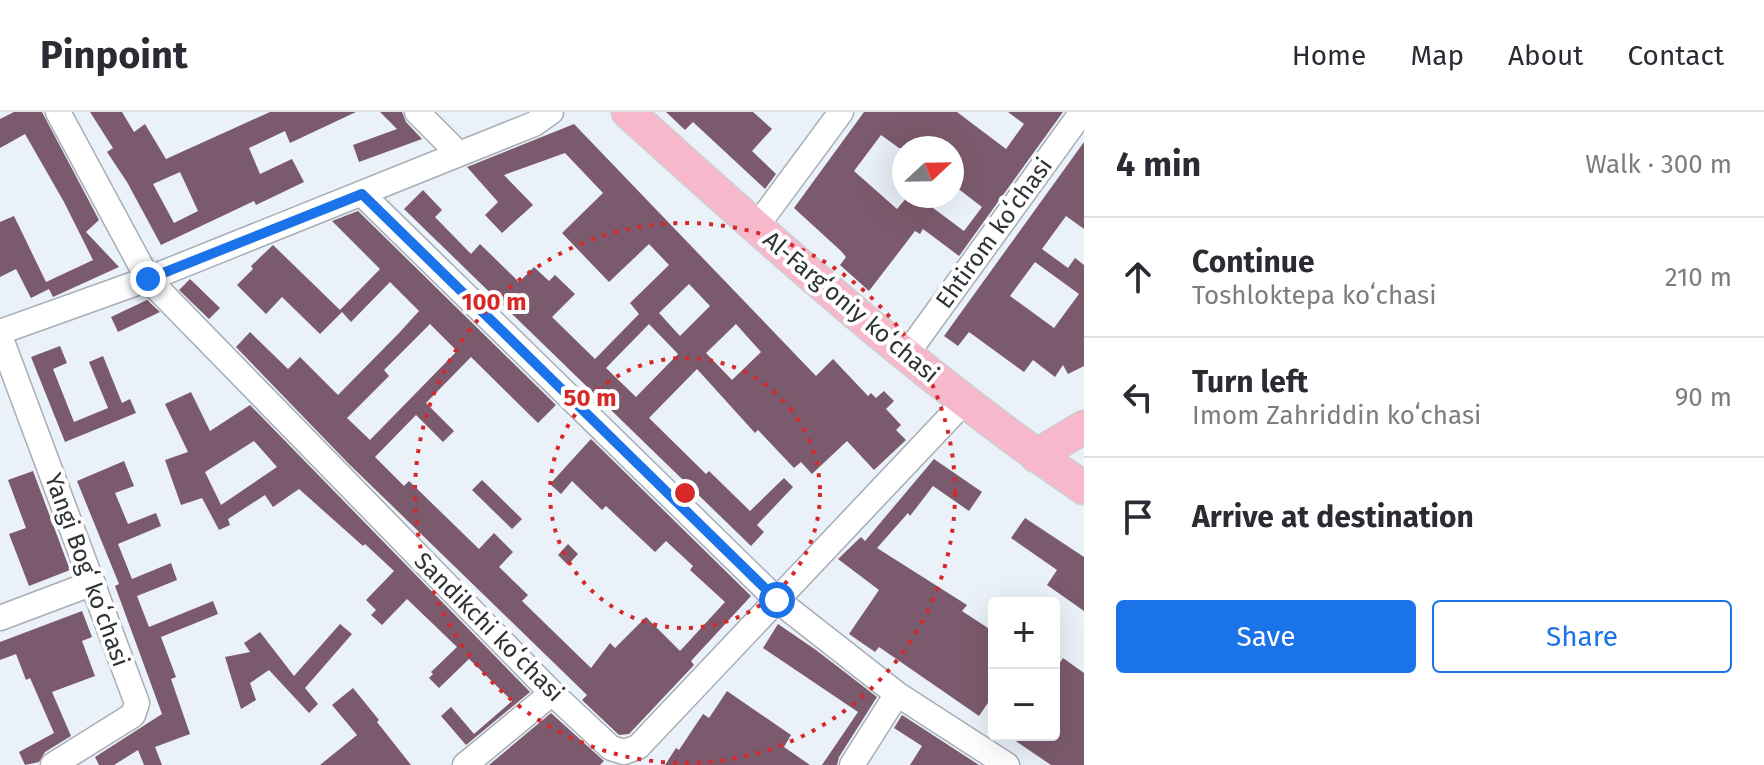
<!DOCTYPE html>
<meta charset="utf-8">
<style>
:root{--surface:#fff;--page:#f2f2f3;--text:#2b2b33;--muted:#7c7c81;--line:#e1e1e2;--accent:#1a73e8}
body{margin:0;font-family:"Fira Sans",sans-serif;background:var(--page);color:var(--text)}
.controls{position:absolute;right:24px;bottom:24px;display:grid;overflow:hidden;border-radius:8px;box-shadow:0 8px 32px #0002}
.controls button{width:72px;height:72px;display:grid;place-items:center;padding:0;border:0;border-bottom:2px solid var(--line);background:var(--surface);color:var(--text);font:40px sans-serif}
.compass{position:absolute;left:892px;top:24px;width:72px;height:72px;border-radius:50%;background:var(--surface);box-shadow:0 8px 32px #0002;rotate:68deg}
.stop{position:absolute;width:24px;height:24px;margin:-18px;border:6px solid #1a73e8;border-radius:50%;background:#fff}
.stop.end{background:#1a73e8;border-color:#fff;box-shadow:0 2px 8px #0008}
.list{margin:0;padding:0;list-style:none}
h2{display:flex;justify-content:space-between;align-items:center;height:104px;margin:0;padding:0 32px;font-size:34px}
h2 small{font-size:26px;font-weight:400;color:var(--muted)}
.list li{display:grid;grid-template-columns:52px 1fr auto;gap:24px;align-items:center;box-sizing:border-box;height:120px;padding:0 32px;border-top:2px solid var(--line)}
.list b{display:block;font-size:30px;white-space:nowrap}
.list p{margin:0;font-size:26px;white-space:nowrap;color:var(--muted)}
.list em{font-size:26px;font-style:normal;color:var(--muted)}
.actions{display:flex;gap:16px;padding:24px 32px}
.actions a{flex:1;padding:18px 0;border:2px solid var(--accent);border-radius:8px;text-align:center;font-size:28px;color:var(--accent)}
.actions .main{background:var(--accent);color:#fff}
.icon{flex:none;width:44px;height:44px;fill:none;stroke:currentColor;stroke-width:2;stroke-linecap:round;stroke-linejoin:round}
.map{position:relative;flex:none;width:1084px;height:653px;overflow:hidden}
header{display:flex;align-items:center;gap:48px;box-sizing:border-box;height:112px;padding:0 40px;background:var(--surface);border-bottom:2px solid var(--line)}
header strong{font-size:38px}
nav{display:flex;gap:44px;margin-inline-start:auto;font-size:28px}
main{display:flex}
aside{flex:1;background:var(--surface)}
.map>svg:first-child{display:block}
.building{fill:#7c5a6d;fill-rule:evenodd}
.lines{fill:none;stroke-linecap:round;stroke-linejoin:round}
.minor-casing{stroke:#a7aeb5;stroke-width:27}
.major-casing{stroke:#cdcecf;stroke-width:35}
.minor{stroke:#fff;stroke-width:24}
.major{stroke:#f8b8cc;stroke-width:32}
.route{stroke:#1a73e8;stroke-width:10}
.ring{fill:none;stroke:#d62828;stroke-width:4;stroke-dasharray:4 8}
.labels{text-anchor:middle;stroke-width:8;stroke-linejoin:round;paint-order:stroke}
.street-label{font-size:24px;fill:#2f3235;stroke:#fefefe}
.centre{fill:#d62828;stroke:#fefefe;stroke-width:4}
.ring-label{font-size:24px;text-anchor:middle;font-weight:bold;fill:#d62828;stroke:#fefefe;stroke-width:8;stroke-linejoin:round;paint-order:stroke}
</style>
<header>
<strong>Pinpoint</strong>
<nav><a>Home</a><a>Map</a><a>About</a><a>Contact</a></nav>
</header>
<main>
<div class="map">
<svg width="1084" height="653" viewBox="0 0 1084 653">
<rect width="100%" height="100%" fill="#eaf1f9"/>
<path class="building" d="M14,0H42L99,108L86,120L119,155L53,185L49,177L31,186L16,157L0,165V110L14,104L46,170L93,148L64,90L25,22L0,36V7Z
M90,0H122L134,20L145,12L166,47L270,0H356L290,31L285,19L249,36L260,62L292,47L304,70L256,93L254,89L161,133L127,70L107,40L113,36ZM180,60L198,99L174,111L153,72Z
M380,0H402L406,10L422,27L359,50L353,33L397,17Z
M666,0H753L772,17L752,39L776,62L765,77L693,10L685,18Z
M864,0H957L1006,37L1024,12L1008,0H1063L959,144L923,117L920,122L915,119L869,179L840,153L846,145L841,139L794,96ZM881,23L899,36H952V72L982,95L964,119L925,90L929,84H908L897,97L854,59Z
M574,12L816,264L833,247L868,284L871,281L876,286L884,279L894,289L886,297L901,313L896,318L906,328L874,358L847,329L812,362L801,350L794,356L758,318L755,321L697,257L649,306L706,362L709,359L750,399L784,366L793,375L757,413L764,420L751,434L404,97L423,78L442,98L435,105L471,142L480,132L519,170L534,155L549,169L555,163L575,182L552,205L595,247L639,202L630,191L669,153L649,132L609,170L562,121L603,81L565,41L504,63L533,93L502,121L485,103L498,90L467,55ZM689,172L710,194L680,224L659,201ZM649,212L678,242L636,285L606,256ZM736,212L761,240L732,268L706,241Z
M1084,30V117L1066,104L1042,137L1068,156L1075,146L1084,153V254L1068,262L1063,253L1055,265L1033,248L1024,260L969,220L958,234L944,224ZM1035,150L1079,182L1054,216L1010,184Z
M358,99L556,293L538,311L471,245L426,291L454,319L443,330L416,303L375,345L404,374L409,369L479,437L494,421L513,440L499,455L528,483L522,489L591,556L610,531L615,536L646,505L680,539L725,490L690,458L693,454L666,429L655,440L606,394L602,398L572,369L561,382L550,372L591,327L751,484L691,549L694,553L629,622L619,623L582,588L587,583L348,351L236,235L250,220L288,257L300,245L338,283L400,220L419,199L390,170L351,210L342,200L320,222L282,185L266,202L237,173L253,157L251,154L273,133L340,198L380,157L332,109ZM430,212L457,239L370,328L347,306L389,264L384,258Z
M190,167L220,196L209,207L179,178Z
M147,188L160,200L118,220L111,205Z
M60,234L67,251L53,257L74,310L108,296L89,250L103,244L122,291L130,287L136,301L65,330L31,245Z
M191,280L210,319L250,293L530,580L466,633L441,604L451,595L474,622L512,589L469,547L439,576L429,566L433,562L431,560L457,535L407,487L382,513L371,503L376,498L366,488L394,459L365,432L363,434L299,377L273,395L265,383L228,407L230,413L219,418L202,386L181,393L165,348L188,340L165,292ZM254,329L277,355L221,393L205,360Z
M934,347L982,380L969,399L933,374L910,404L908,401L877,436L967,493L962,499L994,520V582L979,604L879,535L875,540L849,522L879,478L838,447L861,425L865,429Z
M124,349L134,374L115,381L128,412L156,401L161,414L118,432L132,467L171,451L177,468L137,484L149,515L213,489L218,502L161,525L176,565L171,567L190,622L155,635L162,653H144L138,638L114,653H99L95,645L162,602L115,474L119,472L77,369Z
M33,359L70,458L29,474L9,422L26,416L8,368Z
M482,368L522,407L512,417L472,378Z
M1025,406L1084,445V499L1047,473L1057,458L1011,426Z
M568,432L578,442L568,453L558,443Z
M82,499L92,525L82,529L95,564L52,580L71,624L45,640L39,650L25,653L19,640L54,621L30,566L26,568L16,542L0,548V530Z
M340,512L352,522L305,576L318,592L309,601L269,558L250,571L256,588L241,597L225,545L250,540L244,531L260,520L294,564Z
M778,512L816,538L877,585L839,645L837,653H822L858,600L763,536Z
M1063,546L1084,561V653H1051L1007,623H1054V559Z
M353,576L379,608L377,610L411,653H320L357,623L332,593Z
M727,579L791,623L784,635L810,653H665L676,636L679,638L703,602L709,606Z
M551,601L604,649L600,653H489Z
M902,603L979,653H910L922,634L894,616Z"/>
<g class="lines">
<defs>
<path id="minor" d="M58,0L148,167L552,581L611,636L624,640L638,635L965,289
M417,0L458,41
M362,82L777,488L897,582L1007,653
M756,115L841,0
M0,220L148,167L534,12L551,0
M0,224L137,591L133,603L53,653
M906,243L1082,0
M0,506L93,471
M465,653L552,581
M852,653L897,582"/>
<path id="major" d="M628,0C774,132 921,265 1084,376
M1036,344L1084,315"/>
</defs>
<use href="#minor" class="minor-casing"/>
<use href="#major" class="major-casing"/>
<use href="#minor" class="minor"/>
<use href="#major" class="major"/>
</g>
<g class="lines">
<path class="route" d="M148,167L362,82L777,488"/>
</g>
<g class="ring">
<circle cx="685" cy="381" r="135"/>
<circle cx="685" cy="381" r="270"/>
</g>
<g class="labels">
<g class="street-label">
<text transform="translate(994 121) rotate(-54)" y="8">Ehtirom koʻchasi</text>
<text transform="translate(851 195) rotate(40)" y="8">Al-Fargʻoniy koʻchasi</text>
<text transform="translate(87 458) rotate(70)" y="8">Yangi Bogʻ koʻchasi</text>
<text transform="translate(489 515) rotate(45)" y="8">Sandikchi koʻchasi</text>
</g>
</g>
<circle cx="685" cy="381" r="12" class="centre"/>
<g class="ring-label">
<text x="494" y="198">100 m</text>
<text x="590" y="294">50 m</text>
</g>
</svg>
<div class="controls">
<button>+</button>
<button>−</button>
</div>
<svg class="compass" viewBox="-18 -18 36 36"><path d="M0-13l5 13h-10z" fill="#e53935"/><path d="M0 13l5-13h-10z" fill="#7c7c81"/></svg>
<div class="stop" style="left:777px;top:488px"></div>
<div class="stop end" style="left:148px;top:167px"></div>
</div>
<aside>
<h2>4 min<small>Walk · 300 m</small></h2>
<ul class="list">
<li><svg class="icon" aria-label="ahead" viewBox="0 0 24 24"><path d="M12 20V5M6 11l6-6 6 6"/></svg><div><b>Continue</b><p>Toshloktepa koʻchasi</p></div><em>210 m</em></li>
<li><svg class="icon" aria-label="left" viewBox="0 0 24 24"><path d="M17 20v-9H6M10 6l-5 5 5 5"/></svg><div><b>Turn left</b><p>Imom Zahriddin koʻchasi</p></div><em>90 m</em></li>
<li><svg class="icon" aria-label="arrive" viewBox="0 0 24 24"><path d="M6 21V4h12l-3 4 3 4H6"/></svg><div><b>Arrive at destination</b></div></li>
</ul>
<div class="actions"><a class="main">Save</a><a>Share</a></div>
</aside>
</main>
